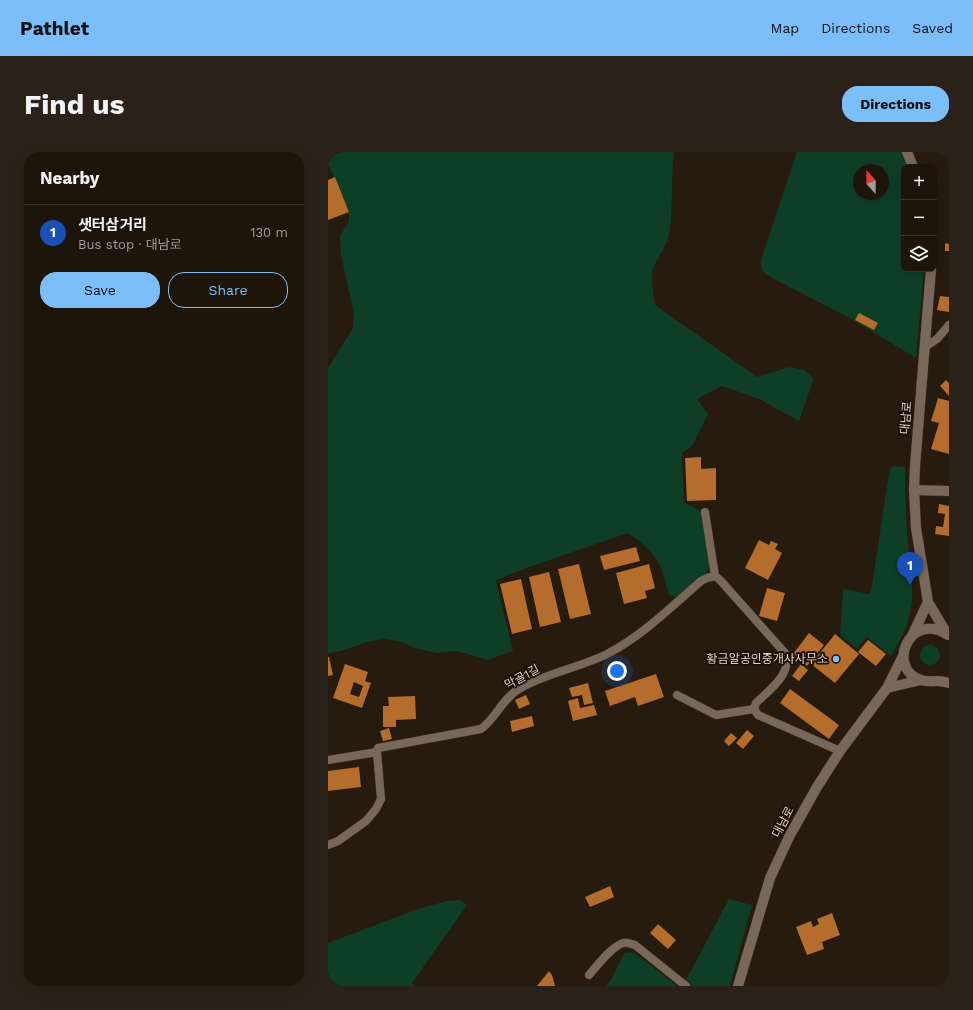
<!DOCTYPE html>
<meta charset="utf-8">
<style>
:root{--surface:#1d140a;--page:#2a2118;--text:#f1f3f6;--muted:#a09e9c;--line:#3b332b;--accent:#7cbef9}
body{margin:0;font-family:"Work Sans","Noto Sans KR",sans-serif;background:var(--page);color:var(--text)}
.controls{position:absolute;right:12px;top:12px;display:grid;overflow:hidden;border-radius:8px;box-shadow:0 4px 16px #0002}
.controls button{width:36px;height:36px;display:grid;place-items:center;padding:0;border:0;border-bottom:1px solid var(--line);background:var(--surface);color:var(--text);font:20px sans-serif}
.compass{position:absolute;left:525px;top:12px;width:36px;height:36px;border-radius:50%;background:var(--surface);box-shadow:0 4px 16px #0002;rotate:339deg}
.you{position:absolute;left:289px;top:519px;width:14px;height:14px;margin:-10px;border:3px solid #fff;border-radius:50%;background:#1a73e8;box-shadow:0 0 0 6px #1a73e833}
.badge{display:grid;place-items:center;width:26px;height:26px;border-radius:50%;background:var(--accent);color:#fff;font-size:13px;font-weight:700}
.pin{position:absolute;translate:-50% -33px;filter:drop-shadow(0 1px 2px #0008)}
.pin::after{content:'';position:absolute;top:21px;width:14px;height:12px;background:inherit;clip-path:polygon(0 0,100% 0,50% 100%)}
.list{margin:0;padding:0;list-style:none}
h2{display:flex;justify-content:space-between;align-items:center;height:52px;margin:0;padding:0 16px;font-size:17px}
h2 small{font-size:13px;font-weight:400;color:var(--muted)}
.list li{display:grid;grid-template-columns:26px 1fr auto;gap:12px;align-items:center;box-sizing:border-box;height:56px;padding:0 16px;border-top:1px solid var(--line)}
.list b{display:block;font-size:15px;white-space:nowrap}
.list p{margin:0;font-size:13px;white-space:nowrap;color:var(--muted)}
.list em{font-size:13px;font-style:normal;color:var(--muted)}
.actions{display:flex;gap:8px;padding:12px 16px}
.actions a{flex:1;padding:9px 0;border:1px solid var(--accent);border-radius:16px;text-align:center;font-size:14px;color:var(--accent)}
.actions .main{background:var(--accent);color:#111}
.icon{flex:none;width:22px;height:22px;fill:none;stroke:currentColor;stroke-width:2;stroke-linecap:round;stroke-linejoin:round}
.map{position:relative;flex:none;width:621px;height:834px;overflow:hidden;border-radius:16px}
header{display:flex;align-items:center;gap:24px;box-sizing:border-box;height:56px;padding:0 20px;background:var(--accent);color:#111}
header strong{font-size:19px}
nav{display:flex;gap:22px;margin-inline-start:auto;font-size:14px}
.intro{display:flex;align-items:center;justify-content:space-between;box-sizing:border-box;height:96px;padding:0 24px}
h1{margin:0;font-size:28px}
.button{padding:10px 18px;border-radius:16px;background:var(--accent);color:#111;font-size:14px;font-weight:700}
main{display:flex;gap:24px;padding:0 24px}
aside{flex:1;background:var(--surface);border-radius:16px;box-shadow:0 4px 16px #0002}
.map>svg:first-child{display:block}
.green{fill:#0f3e26;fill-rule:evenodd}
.building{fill:#b46d2c;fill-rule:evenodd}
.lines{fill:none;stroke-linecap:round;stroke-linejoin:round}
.service-casing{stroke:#3d332d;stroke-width:9}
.minor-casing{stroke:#3d332d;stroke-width:11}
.tertiary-casing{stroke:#3d332d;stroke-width:11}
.service{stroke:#78685a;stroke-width:8}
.minor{stroke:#78685a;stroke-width:10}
.tertiary{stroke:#78685a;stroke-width:10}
.poi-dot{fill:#7cbef9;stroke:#1d1105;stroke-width:1.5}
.labels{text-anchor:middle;stroke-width:4;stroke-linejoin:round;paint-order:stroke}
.street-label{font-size:12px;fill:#dfd6ce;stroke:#1d1105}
.poi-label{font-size:12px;fill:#dfd6ce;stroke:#1d1105;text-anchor:end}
</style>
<header>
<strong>Pathlet</strong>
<nav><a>Map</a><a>Directions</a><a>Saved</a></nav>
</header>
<div class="intro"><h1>Find us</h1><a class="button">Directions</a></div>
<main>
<aside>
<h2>Nearby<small></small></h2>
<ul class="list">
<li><span class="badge" style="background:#1a4fb4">1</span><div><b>샛터삼거리</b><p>Bus stop · 대남로</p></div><em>130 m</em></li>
</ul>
<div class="actions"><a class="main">Save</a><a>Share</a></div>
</aside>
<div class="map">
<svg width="621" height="834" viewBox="0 0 621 834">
<rect width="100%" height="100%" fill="#271a0e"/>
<path class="green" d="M0,0H346C343,26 345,52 342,77C340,94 331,102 325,117C322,124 326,145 327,153L429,225L461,215L476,218L486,226L471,269L431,247L394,234L369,247L380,262L364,294L354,301L356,350L372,359L376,366L382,412L378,421L354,442L348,445L343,444L340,441C334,410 326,399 300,381L198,416L168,428L185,499L160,508L129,499L109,501L90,497L71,489L57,487L42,489L13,499L0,501V216L25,176L26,162L13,103L12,84L21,69V60L7,26L0,12Z
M469,0H573L579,15H576V117H596L588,206L518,164L444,126C436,120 432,120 433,108ZM531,18H555V42H531Z
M565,314L577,315C577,341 578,366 580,392C582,416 588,442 581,465C578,479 570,492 563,504L539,485L529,497L512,483L515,439L517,437L541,442L543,440L561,321L563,316Z
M592 503a10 10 0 1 1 20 0a10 10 0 1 1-20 0Z
M401,747L424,753L402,834H365L358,828Z
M132,748L139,753L84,831L87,834H0V791L90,757L119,749Z
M302,800L308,802L349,834H278L283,828L296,801Z"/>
<path class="building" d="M7,25L21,60L0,68V28Z
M617,91L621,92V99H617Z
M612,144L621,145V160L609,158Z
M531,161L550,171L546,178L527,168Z
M618,228L621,231V244L612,234Z
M610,246L621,249V302L603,297L611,271L603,269Z
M373,305V317L388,316V348L359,349L357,306Z
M611,352L621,354V384L607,382L608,374L615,375L617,362L610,361Z
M431,388L441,393L443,389L450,392L447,397L454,401L440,428L417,416Z
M308,395L312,409L276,418L272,404Z
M251,412L263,462L242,467L230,417Z
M321,412L327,436L317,439L319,446L296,452L288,421Z
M221,420L233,470L212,475L201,425Z
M193,427L204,477L184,482L172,432Z
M439,436L457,441L449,469L431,464Z
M481,481L496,493L479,514L465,502Z
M507,482L531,502L507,531L483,512Z
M540,488L558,502L548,514L530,500Z
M0,505H1L5,523L0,524Z
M17,512L40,520L37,529L43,531L34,556L5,546ZM26,530L35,534L31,545L22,542Z
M473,512L480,518L471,529L464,524Z
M328,522L336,545L310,554L307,545L282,554L277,539Z
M260,531L265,551L256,553L254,543L244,545L241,536Z
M462,537L511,573L501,587L452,551Z
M198,543L202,552L191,557L187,548Z
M87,544L88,567L68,568V575H55V554H61L60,545Z
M250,546L252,556L266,553L269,563L245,569L240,549Z
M204,564L206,574L184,580L182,569Z
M61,576L64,587L55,589L52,579Z
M419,578L426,584L415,597L408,591Z
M403,581L409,586L401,594L396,589Z
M31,615L33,635L0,639V619Z
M282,734L286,745L262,755L257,745Z
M504,761L512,783L494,790L496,797L479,803L468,775L483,769L485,775L491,772L489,767Z
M330,772L348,788L340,797L322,781Z
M221,819L224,823L227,834H209Z"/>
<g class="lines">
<defs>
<path id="service" d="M597,195L609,187L621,173
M377,360L387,424
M349,543L388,563L426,557
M0,608L49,600
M0,693L10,689L38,669L48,657L53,647L49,600L50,596L153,577C169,565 173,548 191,537C218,521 251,516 279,502C314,484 343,455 373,429L379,426L387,424L392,428L457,501C465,522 441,538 428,551L426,557L430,563L512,599
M261,823C269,814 283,795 295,791C299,790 303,792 307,793L358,834"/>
<path id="minor" d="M586,338L621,339"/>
<path id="tertiary" d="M579,0L585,15
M603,117L587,314L586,338L588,376L600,450L619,482
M620,483C582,458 557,516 593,528C599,530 603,529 609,529C613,529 617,530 621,531
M584,484L600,450
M559,536L593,528
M410,834L442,726L462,683L489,635L512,599L559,536L575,504"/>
</defs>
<use href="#service" class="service-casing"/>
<use href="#minor" class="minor-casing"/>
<use href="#tertiary" class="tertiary-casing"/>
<use href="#service" class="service"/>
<use href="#minor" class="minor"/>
<use href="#tertiary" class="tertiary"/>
</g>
<circle class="poi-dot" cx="508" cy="507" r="4"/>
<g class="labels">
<g class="street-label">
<text transform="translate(578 266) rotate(-85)" y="4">대남로</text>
<text transform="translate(194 525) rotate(-28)" y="4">막골1길</text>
<text transform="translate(455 670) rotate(-62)" y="4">대남로</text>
</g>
<g class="poi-label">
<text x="500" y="511">황금알공인중개사사무소</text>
</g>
</g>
</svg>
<div class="controls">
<button>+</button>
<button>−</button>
<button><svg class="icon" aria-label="layers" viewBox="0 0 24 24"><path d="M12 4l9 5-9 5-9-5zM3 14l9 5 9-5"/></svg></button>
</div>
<svg class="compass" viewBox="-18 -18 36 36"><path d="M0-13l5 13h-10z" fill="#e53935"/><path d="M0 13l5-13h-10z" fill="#a09e9c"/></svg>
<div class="you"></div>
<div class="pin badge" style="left:582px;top:433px;background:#1a4fb4">1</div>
</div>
</main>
